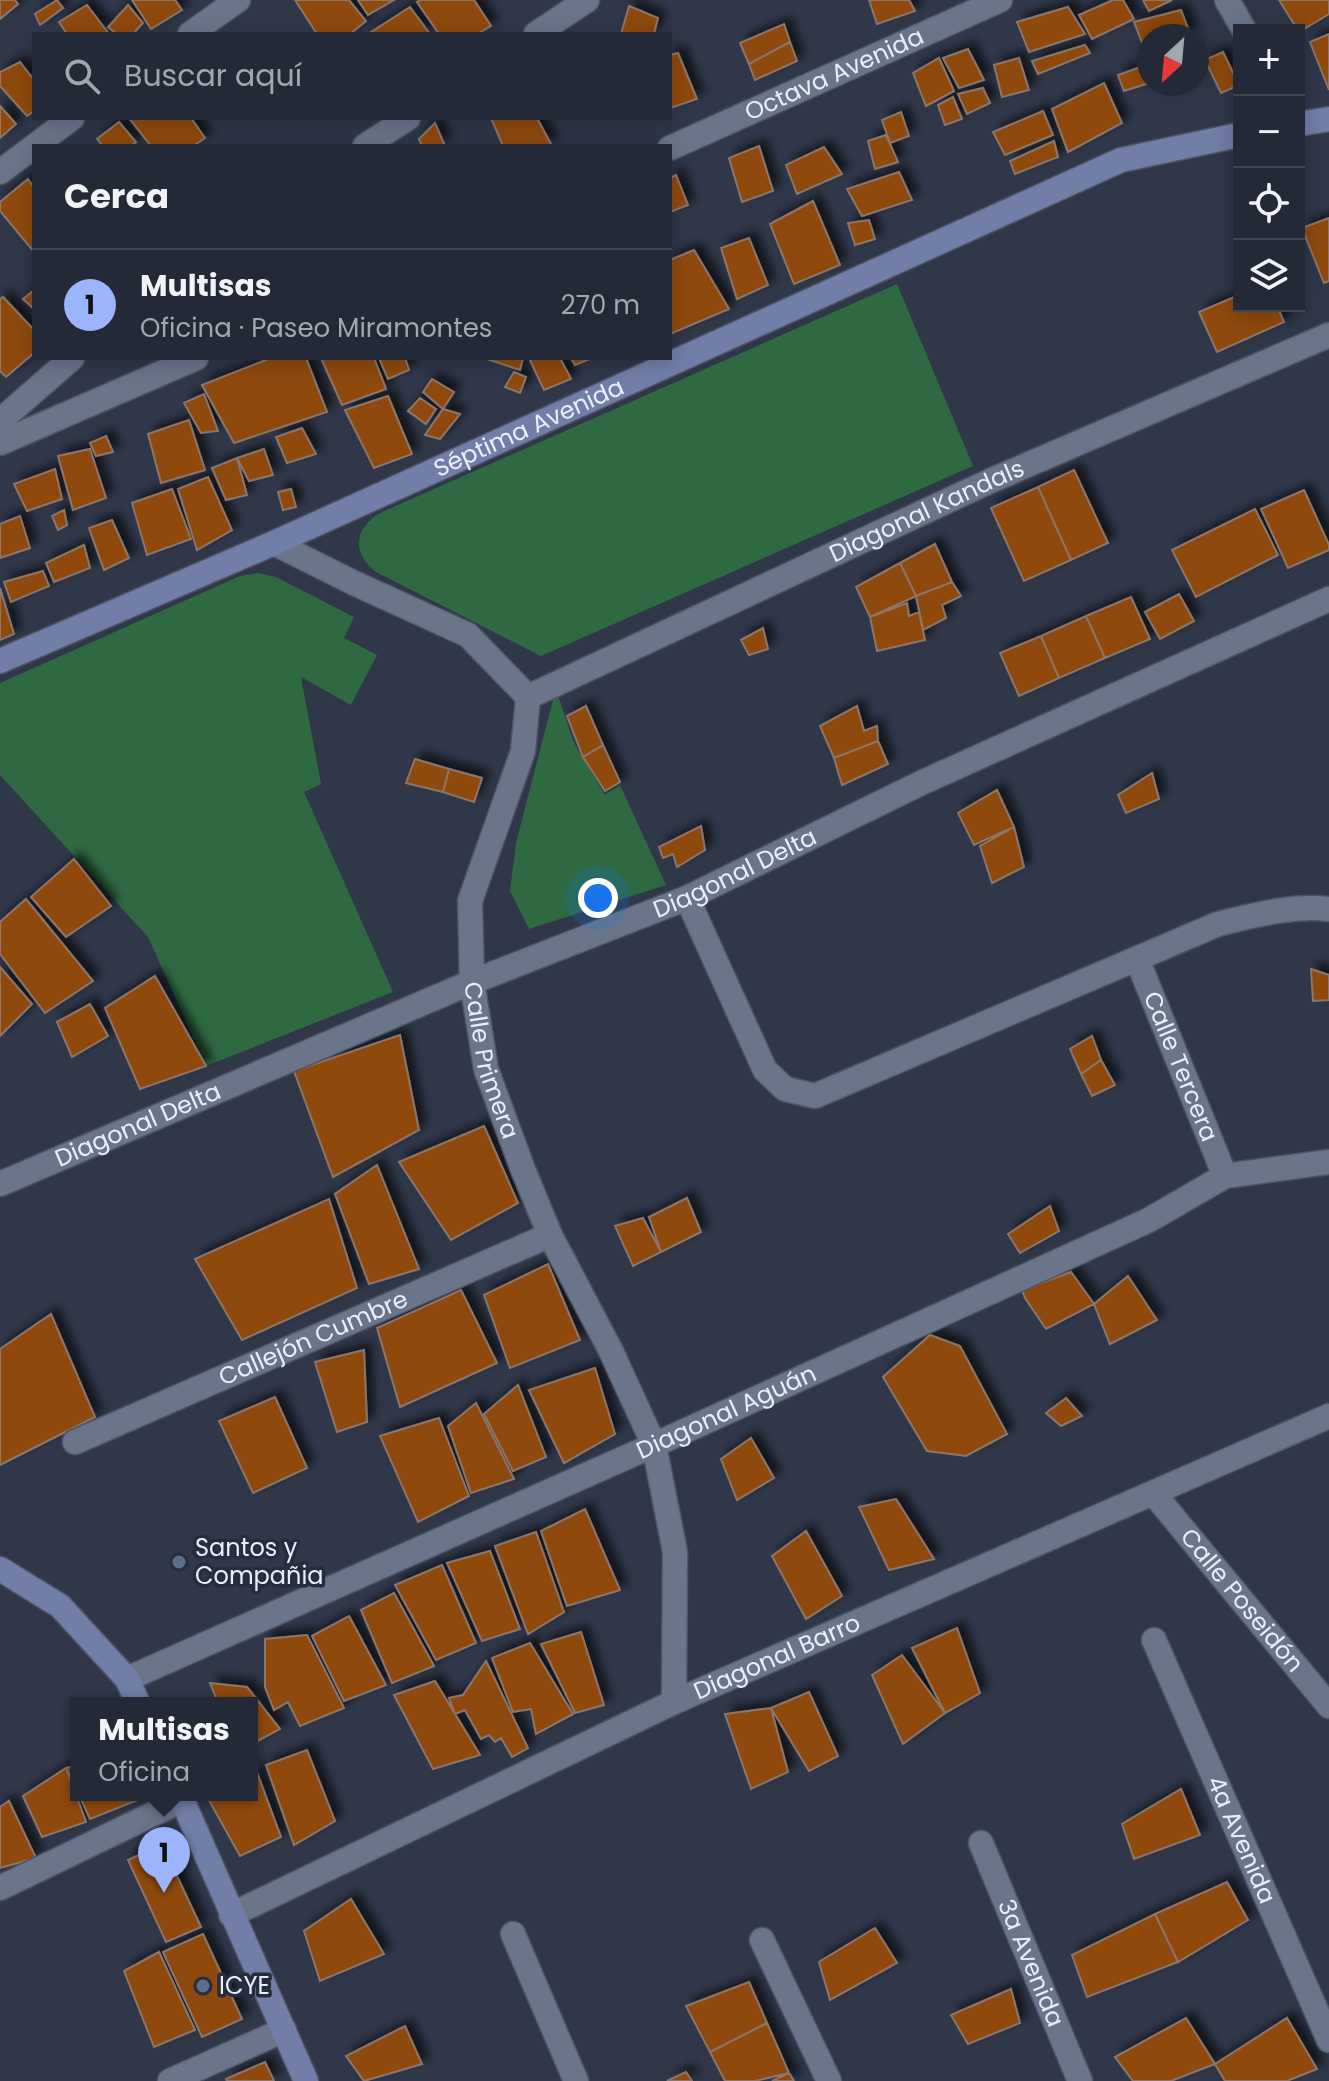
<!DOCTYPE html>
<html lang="es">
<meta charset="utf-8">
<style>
:root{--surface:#232937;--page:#2b313f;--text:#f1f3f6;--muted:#a3a6ad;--line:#404552;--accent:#9cb4fd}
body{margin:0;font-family:Poppins,sans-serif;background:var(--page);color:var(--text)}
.controls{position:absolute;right:24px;top:24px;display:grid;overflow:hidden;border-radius:0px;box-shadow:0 4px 20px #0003}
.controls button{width:72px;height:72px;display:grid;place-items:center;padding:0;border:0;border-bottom:2px solid var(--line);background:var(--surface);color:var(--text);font:40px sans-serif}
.compass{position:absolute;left:1137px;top:24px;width:72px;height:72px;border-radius:50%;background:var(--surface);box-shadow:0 4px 20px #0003;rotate:206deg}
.you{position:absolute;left:598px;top:898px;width:28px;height:28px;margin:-20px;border:6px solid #fff;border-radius:50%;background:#1a73e8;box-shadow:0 0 0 12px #1a73e833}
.badge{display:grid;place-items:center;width:52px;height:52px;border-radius:50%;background:var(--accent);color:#111;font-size:26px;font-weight:700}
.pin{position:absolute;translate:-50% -66px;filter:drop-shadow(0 2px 4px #0008)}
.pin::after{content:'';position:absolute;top:42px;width:28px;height:24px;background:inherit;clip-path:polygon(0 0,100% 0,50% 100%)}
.popup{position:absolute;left:70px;top:1697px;width:188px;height:104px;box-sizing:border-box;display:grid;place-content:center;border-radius:0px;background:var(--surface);filter:drop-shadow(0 2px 6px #0005);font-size:26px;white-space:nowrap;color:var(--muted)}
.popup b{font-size:30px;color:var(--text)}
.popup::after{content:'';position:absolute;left:50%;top:100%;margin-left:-16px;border:16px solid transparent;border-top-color:var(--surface)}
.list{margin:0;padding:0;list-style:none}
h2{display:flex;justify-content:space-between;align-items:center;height:104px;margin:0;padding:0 32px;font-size:34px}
h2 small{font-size:26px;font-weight:400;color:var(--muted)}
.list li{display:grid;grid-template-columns:52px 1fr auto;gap:24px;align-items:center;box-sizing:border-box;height:112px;padding:0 32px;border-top:2px solid var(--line)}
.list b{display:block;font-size:30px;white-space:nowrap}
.list p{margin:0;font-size:26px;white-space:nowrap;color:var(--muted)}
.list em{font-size:26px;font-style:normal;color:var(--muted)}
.icon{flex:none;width:44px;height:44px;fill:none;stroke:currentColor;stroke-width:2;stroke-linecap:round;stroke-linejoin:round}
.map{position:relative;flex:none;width:1329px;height:2081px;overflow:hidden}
.search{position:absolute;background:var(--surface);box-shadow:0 4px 20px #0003;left:32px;top:32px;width:640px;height:88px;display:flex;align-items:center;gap:20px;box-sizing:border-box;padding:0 28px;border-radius:0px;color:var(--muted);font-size:30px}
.panel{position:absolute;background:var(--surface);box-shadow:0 4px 20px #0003;left:32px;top:144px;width:640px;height:216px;border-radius:0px}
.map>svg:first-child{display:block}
.green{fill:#2e6941}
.building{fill:#8f480f;stroke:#8c7669;stroke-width:2;filter:url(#shadow)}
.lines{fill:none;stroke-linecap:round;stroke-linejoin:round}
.street-casing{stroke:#4e5464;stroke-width:27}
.secondary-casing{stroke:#4e5464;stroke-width:27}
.street{stroke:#6b758a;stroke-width:24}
.secondary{stroke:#717ea8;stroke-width:24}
.service-dot{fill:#5c6f8a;stroke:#252d3e;stroke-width:3}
.labels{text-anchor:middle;stroke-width:7;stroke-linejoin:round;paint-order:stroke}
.street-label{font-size:24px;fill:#e9effa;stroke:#252d3e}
.poi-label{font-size:24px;fill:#e9effa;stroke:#252d3e;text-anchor:start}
</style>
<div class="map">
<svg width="1329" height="2081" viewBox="0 0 1329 2081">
<defs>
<filter id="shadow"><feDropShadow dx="7" dy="-7" stdDeviation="4" flood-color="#0009"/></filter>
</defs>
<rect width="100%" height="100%" fill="#2f3749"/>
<path class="green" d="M897,284L973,466L541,656L376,572C351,553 354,527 382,512Z
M258,573L276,577L354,617L344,638L377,655L351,705L301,677L321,784L304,792L393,992L206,1066L148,937L0,775V683L240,576Z
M558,696L574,743L605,795L620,785L666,885L529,929L510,891L516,843L553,700Z"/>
<path class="building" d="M0,0H15L18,4L0,19Z
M57,0L63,8L40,25L35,14Z
M132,0H175L182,10L151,29Z
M295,0H349L366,21L350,34H317Z
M358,0H394L368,15Z
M420,0H474L491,26L477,34H439L417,2Z
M869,0H909L915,11L877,24Z
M1113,0H1123L1134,19L1092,39L1079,15Z
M1143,0H1172L1149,11Z
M1279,0H1329V14L1299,32Z
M87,5L109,34H67L59,22Z
M128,5L143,23L133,34H117L108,27Z
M629,6L658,18L654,34H621Z
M410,7L430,34H368Z
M1068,7L1085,34L1029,52L1017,22Z
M1181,10L1191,36H1149V61L1134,22Z
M784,24L790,42L749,64L740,43Z
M1329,34V90L1310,42Z
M790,42L797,61L755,80L749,64Z
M1085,45L1090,53L1038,74L1032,61Z
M968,49L984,80L959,88L943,58Z
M1223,52L1239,85L1221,93L1205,60Z
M678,53L697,99L670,108V55Z
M939,58L954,91L926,106L913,73Z
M1019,58L1029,90L1002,97L994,65Z
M20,62L34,80V111L27,116L0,86V72Z
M1143,66L1149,83L1124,91L1118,75Z
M1104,83L1122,123L1068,152L1052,109Z
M983,88L990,103L967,114L958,94Z
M953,97L962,119L945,125L938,105Z
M0,106L16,124L0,138Z
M1043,111L1053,135L1005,155L993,132Z
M901,112L909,136L890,143L882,120Z
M129,118H191L205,138L193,146H151Z
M491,118H537L552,146H503Z
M119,122L136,142L131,146H103L97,139Z
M435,123L445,146H422L419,139Z
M886,135L898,162L875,169L868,141Z
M1054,141L1058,157L1015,174L1010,161Z
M759,146L773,191L742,202L729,158Z
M824,147L842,174L797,194L786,165Z
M899,172L912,200L862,216L847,189Z
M676,175L688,205L670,212V178Z
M28,179L34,188V252L0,211V202Z
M813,201L840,265L794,284L770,224Z
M1329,218V281L1324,283L1302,228Z
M869,220L875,239L855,245L848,223Z
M749,238L768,285L737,299L721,248Z
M694,250L729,309L670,334V260Z
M34,290V309L23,299Z
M1239,295V306H1277L1284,322L1217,352L1199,312Z
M3,297L34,330V353L6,377L0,371V299Z
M271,358H306L327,412L234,443L202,385Z
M321,358H374L386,389L342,405Z
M379,358H405L409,370L388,379Z
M484,358H523L520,370Z
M529,358H560L571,379L544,390Z
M571,358H592L575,365Z
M514,372L526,377L520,393L505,387Z
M432,379L454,392L443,409L423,392Z
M204,394L218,431L201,433L184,403Z
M388,396L412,454L374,468L345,410Z
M420,398L436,409L426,424L408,411Z
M443,409L460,414L440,439L425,435Z
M189,420L205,470L161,483L148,434Z
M302,428L316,454L287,463L276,437Z
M106,436L113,452L96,456L90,443Z
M90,449L106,498L73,510L58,456Z
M264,449L273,475L249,481L237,458Z
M237,458L247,495L226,500L212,468Z
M55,469L62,499L27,511L14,484Z
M1074,470L1108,543L1071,560L1038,487Z
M208,477L232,530L197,550L178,489Z
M1038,487L1071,560L1024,581L991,508Z
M172,489L191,539L147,555L132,503Z
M291,489L296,507L283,510L278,492Z
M1304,490L1329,545V550L1288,568L1261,509Z
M1255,509L1278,555L1196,597L1172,550Z
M64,510L67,525L58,530L52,516Z
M20,516L30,548L0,558V524Z
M112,520L129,558L104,570L89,528Z
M935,544L952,582L916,596L900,563Z
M84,545L90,568L54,582L46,563Z
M900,563L916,596L870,617L856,587Z
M43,571L49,586L11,602L4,582Z
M952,582L961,596L942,605L946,618L923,630L916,596Z
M0,588L14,634L0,640Z
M1179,594L1194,621L1160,639L1145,612Z
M1131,597L1150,639L1105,658L1086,616Z
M907,603L909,616L919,612L925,640L877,651L870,617Z
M1086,616L1105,658L1059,678L1041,636Z
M763,628L768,649L749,655L741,640Z
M1041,636L1059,678L1019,696L1000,653Z
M586,706L603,745L583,757L567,716Z
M857,706L864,731L877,726L878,741L834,758L820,726Z
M878,741L888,764L842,785L834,758Z
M603,745L620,782L605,791L583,757Z
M415,759L449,769L443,792L406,783Z
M449,769L482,778L474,802L443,792Z
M1152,773L1159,799L1126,813L1118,795Z
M997,790L1014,827L974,845L958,813Z
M701,826L705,850L677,867L673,854L663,858L659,847Z
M1014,827L1024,867L992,883L980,846Z
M74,859L111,906L66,937L31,897Z
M26,899L93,981L45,1013L0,954V922Z
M0,967L32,1004L0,1036Z
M1311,969L1329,975V1000L1313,1001Z
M155,976L206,1066L140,1089L105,1008Z
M90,1004L108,1036L72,1057L57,1022Z
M400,1035L419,1130L333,1177L294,1071Z
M1092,1036L1101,1060L1081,1074L1070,1049Z
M1101,1060L1115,1085L1092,1096L1081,1074Z
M484,1126L518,1203L451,1240L399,1162Z
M377,1165L419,1269L369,1284L335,1194Z
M687,1198L701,1232L661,1252L649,1217Z
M329,1199L357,1288L242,1340L195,1259Z
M1050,1206L1059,1231L1020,1253L1008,1234Z
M643,1218L661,1252L633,1266L615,1226Z
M548,1264L580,1340L510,1368L484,1295Z
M1071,1272L1094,1304L1046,1329L1025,1298L1022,1290Z
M1128,1276L1157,1320L1110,1344L1094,1304Z
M461,1290L497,1363L400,1407L377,1328Z
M51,1314L95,1417L0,1465V1349Z
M930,1335L960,1346L1007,1434L966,1456L927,1451L883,1377Z
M364,1350L367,1422L337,1432L315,1362Z
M595,1368L615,1434L564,1463L529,1390Z
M518,1385L546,1457L513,1471L484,1414Z
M275,1397L307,1468L253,1493L219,1421Z
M1066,1398L1082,1416L1061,1426L1046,1413Z
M476,1403L514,1479L471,1493L448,1426Z
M439,1418L469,1496L418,1522L380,1436Z
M751,1438L774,1478L737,1500L721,1459Z
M896,1499L934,1559L889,1570L859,1507Z
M585,1509L620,1590L567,1606L541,1531Z
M806,1531L842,1596L806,1619L772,1556Z
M536,1532L564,1612L528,1634L495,1546Z
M490,1551L520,1629L482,1641L447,1563Z
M442,1565L476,1643L436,1660L395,1585Z
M394,1593L434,1666L392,1683L361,1610Z
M349,1616L386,1685L344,1701L312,1636Z
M957,1628L980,1693L945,1713L912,1648Z
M581,1632L604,1705L575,1713L541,1644Z
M307,1635L344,1708L300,1726L288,1702L274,1710L265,1687V1639Z
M530,1643L573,1714L536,1734L531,1709L513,1712L492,1658Z
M902,1655L945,1713L903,1744L872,1675Z
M486,1661L528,1748L512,1757L501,1738L495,1742L489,1735L481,1739L465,1710L455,1714L449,1698L463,1695Z
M435,1681L480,1755L433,1769L394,1695Z
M210,1683L247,1687L280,1729L252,1744V1703H218Z
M809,1692L838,1756L809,1771L771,1708Z
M771,1708L788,1772L751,1789L725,1714Z
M307,1750L335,1821L294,1845L266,1765Z
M76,1765V1789L66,1768Z
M255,1767L281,1837L240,1856L206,1795H252V1769Z
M66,1768L86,1822L42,1837L23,1796Z
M1181,1789L1200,1835L1134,1859L1122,1824Z
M79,1795H142L143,1798L90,1819Z
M9,1801L36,1858L0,1868V1807Z
M162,1844L201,1927L166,1942L128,1860Z
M1227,1882L1248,1920L1178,1962L1155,1914Z
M351,1899L384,1954L320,1981L304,1931Z
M1155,1914L1178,1962L1087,1997L1072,1955Z
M875,1928L897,1963L830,2000L819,1962Z
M203,1934L242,2019L202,2037L163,1952Z
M159,1952L195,2030L154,2047L124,1971Z
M749,1982L767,2023L710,2052L686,2006Z
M1011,1989L1020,2023L968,2044L951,2015Z
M1186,2018L1215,2064L1171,2081H1133L1115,2057Z
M1287,2018L1317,2069L1287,2081H1225L1215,2064Z
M767,2023L789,2073L755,2081H725L710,2052Z
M405,2026L422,2064L364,2081L346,2056Z
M265,2062L274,2081H227L226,2079Z
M686,2072L692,2081H667Z
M789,2073L794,2081H772Z"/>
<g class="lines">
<defs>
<g id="street">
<path d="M1227,0L1244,30"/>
<path d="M190,34L238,0"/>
<path d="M536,34L587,0"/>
<path d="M365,146L408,118"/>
<path id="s1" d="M670,148L1000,0"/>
<path d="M0,172L72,118"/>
<path d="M0,421L72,358"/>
<path d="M0,443L196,358"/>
<path id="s2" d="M274,543L354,583L468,635L528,697L523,751L470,901L472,982L486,1069L522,1167L550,1235L611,1351L654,1445L675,1552L674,1702"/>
<path id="s3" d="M528,697L990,481L1329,335"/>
<path d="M687,898L765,1070L785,1089L815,1096L1218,924C1255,915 1291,905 1329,909"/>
<path id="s4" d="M1137,959L1225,1176"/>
<path id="s5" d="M0,1184L472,982L687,898L921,783L1329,599"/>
<path id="s6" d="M75,1442L550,1235"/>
<path id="s7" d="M1154,1494L1329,1706"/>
<path id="s8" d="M1154,1640L1329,2040"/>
<path id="s9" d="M127,1679L654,1445L1149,1220L1225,1176L1329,1162"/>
<path id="s10" d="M981,1843L1080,2081"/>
<path d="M0,1888L182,1800"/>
<path id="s11" d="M231,1915L674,1702L1329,1416"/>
<path d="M513,1934L576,2081"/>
<path d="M762,1940L829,2081"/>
<path d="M170,2081L284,2030"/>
</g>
<g id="secondary">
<path d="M1299,124L1329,119"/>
<path id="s12" d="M0,661L274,543L1121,160L1239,135"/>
<path d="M0,1569L60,1606L127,1679L138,1703"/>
<path d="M180,1795L306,2081"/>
</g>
</defs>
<use href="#street" class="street-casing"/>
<use href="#secondary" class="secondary-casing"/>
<use href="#street" class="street"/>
<use href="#secondary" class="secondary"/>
</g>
<g class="service-dot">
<circle cx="179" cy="1562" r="8"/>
<circle cx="203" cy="1986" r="8"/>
</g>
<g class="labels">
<g class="street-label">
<text dy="8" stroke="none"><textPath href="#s1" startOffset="180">Octava Avenida</textPath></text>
<text dy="8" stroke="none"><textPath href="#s12" startOffset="578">Séptima Avenida</textPath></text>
<text dy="8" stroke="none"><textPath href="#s3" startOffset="440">Diagonal Kandals</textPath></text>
<text dy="8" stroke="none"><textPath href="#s5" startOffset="798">Diagonal Delta</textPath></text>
<text dy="8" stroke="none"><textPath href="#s2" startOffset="676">Calle Primera</textPath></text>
<text dy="8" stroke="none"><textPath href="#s4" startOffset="116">Calle Tercera</textPath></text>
<text dy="8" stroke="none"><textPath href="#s5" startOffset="150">Diagonal Delta</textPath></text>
<text dy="8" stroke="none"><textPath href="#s6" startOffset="260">Callejón Cumbre</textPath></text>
<text dy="8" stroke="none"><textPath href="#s9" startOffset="656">Diagonal Aguán</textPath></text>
<text dy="8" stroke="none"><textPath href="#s7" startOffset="138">Calle Poseidón</textPath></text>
<text dy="8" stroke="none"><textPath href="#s11" startOffset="604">Diagonal Barro</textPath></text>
<text dy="8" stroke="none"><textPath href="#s8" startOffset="218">4a Avenida</textPath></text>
<text dy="8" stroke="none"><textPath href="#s10" startOffset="130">3a Avenida</textPath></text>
</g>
<g class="poi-label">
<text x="195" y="1556">Santos y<tspan x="195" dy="28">Compañia</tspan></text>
<text x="219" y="1994">ICYE</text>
</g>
</g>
</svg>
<div class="controls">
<button>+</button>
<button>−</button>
<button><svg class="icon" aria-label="locate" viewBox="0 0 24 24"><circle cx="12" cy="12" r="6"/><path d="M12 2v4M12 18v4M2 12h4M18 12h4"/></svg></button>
<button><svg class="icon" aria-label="layers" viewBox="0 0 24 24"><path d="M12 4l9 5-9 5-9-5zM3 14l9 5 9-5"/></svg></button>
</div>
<svg class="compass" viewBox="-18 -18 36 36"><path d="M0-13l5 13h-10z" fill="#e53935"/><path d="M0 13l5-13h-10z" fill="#a3a6ad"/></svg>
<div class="you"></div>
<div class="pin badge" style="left:164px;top:1893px">1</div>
<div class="popup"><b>Multisas</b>Oficina</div>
<div class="search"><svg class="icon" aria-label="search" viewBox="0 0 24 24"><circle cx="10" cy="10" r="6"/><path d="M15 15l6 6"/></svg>Buscar aquí</div>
<section class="panel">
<h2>Cerca<small></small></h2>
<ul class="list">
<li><span class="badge">1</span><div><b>Multisas</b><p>Oficina · Paseo Miramontes</p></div><em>270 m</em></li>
</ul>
</section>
</div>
